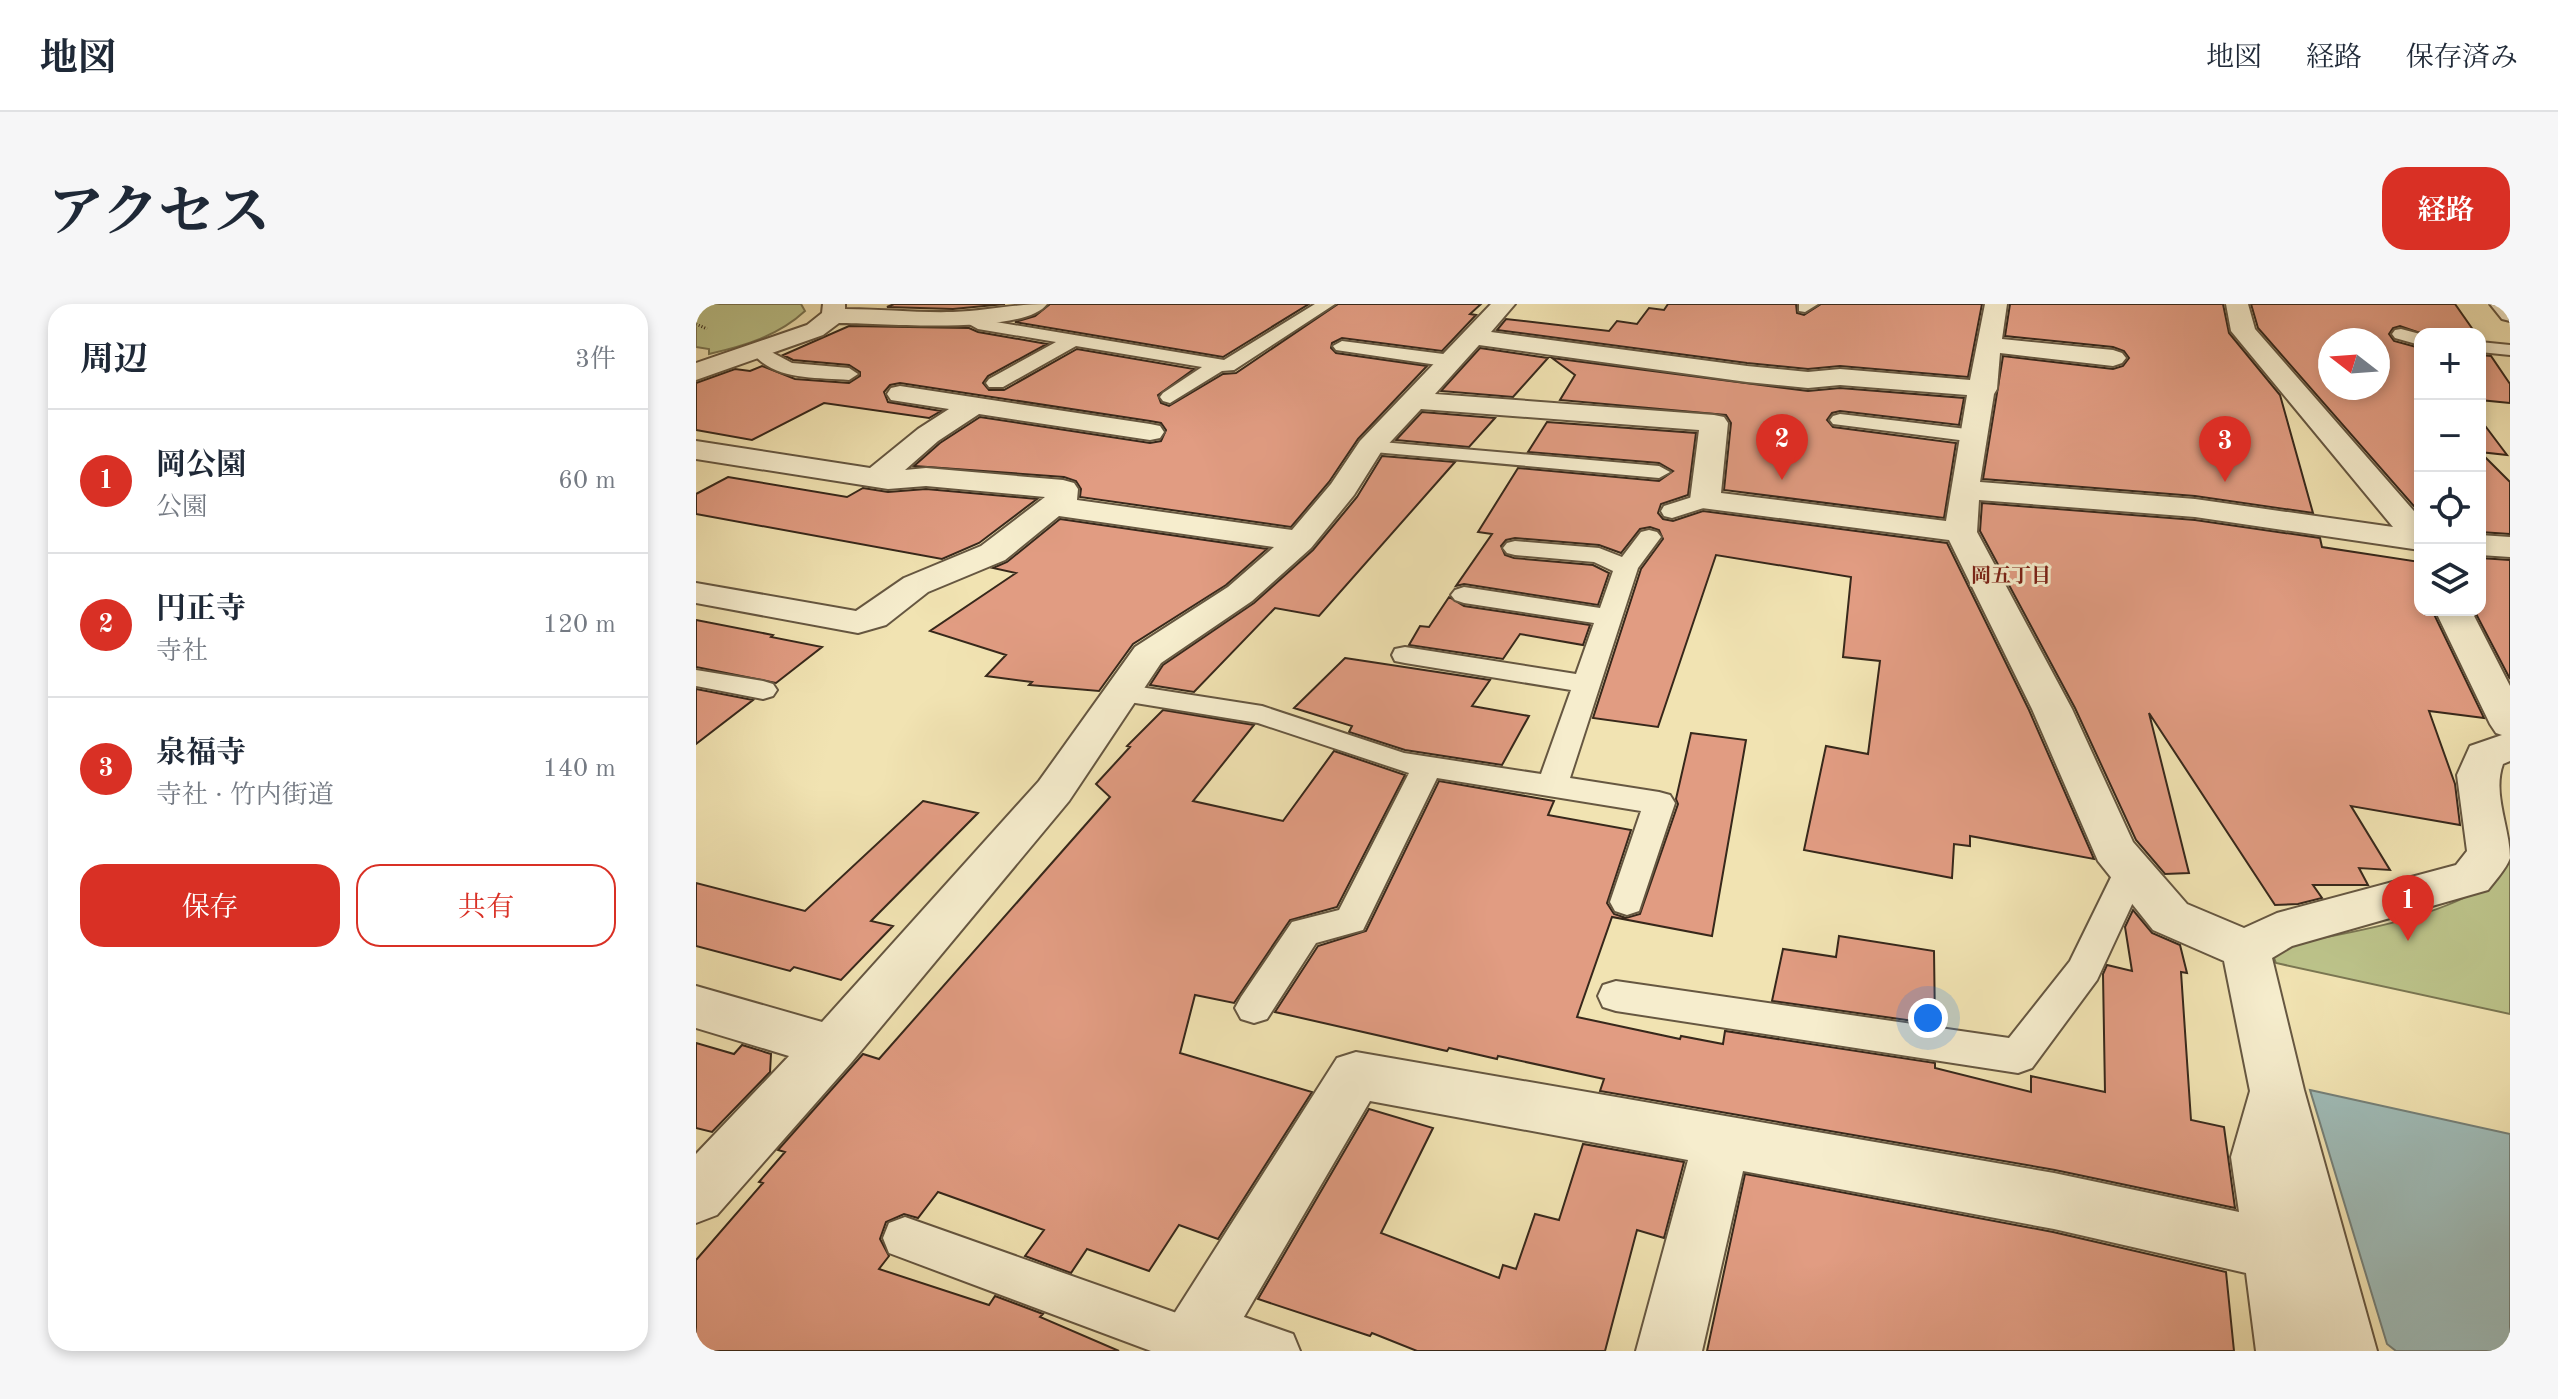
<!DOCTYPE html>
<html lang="ja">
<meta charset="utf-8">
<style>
:root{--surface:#fff;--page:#f6f6f7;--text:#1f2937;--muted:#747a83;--line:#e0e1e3;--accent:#d93025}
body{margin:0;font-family:"Old Standard TT","Noto Serif JP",serif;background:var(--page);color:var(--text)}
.controls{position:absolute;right:24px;top:24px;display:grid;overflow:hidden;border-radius:16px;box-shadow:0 4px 12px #0003}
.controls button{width:72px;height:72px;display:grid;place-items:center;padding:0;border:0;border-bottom:2px solid var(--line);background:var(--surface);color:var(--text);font:40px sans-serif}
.compass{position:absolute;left:1622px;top:24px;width:72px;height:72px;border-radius:50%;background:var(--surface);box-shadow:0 4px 12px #0003;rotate:287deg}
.you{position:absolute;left:1232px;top:714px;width:28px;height:28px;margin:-20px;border:6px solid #fff;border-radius:50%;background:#1a73e8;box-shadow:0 0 0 12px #1a73e833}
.badge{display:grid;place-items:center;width:52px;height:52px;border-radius:50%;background:var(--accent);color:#fff;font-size:26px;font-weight:700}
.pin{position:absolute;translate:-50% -66px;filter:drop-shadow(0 2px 4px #0008)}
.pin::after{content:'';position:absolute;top:42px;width:28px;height:24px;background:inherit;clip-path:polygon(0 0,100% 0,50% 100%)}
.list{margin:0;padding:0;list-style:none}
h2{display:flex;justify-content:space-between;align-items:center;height:104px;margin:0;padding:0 32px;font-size:34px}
h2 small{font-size:26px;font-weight:400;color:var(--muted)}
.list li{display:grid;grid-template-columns:52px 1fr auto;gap:24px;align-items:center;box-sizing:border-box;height:144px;padding:0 32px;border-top:2px solid var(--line)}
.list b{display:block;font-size:30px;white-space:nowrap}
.list p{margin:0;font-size:26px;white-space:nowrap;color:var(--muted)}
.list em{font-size:26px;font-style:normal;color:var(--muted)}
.actions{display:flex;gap:16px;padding:24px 32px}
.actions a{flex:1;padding:18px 0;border:2px solid var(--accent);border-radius:24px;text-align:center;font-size:28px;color:var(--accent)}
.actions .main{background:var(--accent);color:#fff}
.icon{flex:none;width:44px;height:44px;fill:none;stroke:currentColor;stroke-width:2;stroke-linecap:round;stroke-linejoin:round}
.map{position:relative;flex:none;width:1814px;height:1047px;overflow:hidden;border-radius:24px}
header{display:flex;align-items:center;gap:48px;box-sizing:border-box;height:112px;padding:0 40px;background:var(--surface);border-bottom:2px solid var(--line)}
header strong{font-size:38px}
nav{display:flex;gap:44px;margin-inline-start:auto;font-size:28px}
.intro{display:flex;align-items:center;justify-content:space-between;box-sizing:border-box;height:192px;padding:0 48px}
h1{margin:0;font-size:56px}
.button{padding:20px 36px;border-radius:24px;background:var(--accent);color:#fff;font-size:28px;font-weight:700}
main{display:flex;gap:48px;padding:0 48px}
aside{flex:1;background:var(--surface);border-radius:24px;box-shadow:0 4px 12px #0003}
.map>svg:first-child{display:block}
.green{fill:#bcc38a;stroke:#7a7652;stroke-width:2}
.water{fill:#9fbbb7;stroke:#758079;stroke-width:2}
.building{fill:#e19c82;stroke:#37281b;stroke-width:2;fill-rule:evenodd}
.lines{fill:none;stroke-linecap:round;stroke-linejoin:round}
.service-casing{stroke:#665741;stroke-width:4}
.minor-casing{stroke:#665741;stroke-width:4}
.path{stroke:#37281b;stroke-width:3;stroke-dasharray:1 2;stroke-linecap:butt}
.service{fill:#f6edcd;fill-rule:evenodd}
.minor{fill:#f6edcd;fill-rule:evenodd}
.labels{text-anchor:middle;stroke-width:6;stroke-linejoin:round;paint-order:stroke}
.far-neighbourhood-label{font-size:20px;font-weight:bold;fill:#7a1f14;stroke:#f6edcd}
</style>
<header>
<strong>地図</strong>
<nav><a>地図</a><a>経路</a><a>保存済み</a></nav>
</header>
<div class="intro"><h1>アクセス</h1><a class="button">経路</a></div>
<main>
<aside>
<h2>周辺<small>3件</small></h2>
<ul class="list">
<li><span class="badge">1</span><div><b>岡公園</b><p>公園</p></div><em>60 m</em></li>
<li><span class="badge">2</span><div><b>円正寺</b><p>寺社</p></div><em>120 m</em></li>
<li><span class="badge">3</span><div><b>泉福寺</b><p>寺社 · 竹内街道</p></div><em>140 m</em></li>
</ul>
<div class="actions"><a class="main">保存</a><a>共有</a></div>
</aside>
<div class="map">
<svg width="1814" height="1047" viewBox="0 0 1814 1047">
<rect width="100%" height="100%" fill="#f1e3b2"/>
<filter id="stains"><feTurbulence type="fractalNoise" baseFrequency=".0025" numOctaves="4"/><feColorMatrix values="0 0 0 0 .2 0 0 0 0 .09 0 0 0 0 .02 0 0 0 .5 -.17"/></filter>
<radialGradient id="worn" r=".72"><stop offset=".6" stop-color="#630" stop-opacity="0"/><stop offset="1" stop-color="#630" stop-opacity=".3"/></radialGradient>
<path class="green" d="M0,0H105L109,7C82,32 48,42 13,50V45L0,43Z
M1814,556V710L1580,659L1576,649L1590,641C1656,628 1730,617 1789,583C1800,577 1807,566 1814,556Z"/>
<path class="water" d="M1614,786L1814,830V1047H1700L1691,1040Z"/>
<path class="building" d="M198,0H309L257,5L191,3Z
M354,0H613L527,53L319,18L339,12Z
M642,0H785L774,10L780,11L746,47L646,34L636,39L635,44L640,49L731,62L662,135L633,178L595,223L384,193L385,185L380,177L368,173L218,162L244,139L284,113L454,139L465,137L470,126L465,119L454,117L204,79L194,81L188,88L192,98L245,107L233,114L128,99L56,136L0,126V79L39,65L54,67L66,62L99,75L153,79L164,72V68L153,61L97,56L87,51L153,22L273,24L282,28L351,40L292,72L287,79L293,86H308L381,45L498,65L462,91L465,99L473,102L527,70L540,69Z
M972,0H1100L1101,9L1108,11L1125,0H1286L1272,73L1144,62L1112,65L1051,59L801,26L810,15L913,27L921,17L941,20L953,4L968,6Z
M1314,0H1527L1533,29L1584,91L1617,209L1499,192L1287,175L1307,52L1417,65L1427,62L1433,54L1428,47L1417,43L1309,32Z
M1555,0H1759L1780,30H1727L1704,22L1697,24L1693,30L1698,37L1724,44V209L1562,24ZM1634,36H1682V84H1634Z
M784,44L852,54L817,93L745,87Z
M1784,51L1795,52L1814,80V99L1784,96Z
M856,54L1112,87L1144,84L1268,94L1263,121L1144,107L1136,109L1131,116L1137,123L1260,139L1248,214L1028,186L1035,119L1030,111L864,96L879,71Z
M726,108L799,114L773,143L700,136Z
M1784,115L1811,151L1784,148Z
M851,118L1000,129L992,191L965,200L962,209L967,215L977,217L1007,207L1251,239L1333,406L1398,555L1274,532V542L1258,540L1256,574L1108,546L1130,442L1172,450L1184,357L1147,353L1155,273L1020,251L962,423L897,414L945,265L967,235L963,226L954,223L944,225L925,249L903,241L819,234L810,236L805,242L809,251L818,254L897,261L913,269L902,301L768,280L760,282L796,230L782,228L822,164L963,177L977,167L963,159L832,148Z
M1784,148L1814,178V230L1784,228Z
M686,152L759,158L623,312L579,304L498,388L454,381L467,361L558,299L617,246L661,193Z
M32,173L151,193L167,184L192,188L230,185L341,195L283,239L246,255L0,210V190Z
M1286,199L1499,216L1624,234L1626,243L1724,258V306H1736L1788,414L1733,407L1759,480L1764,521L1655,502L1694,566L1663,564L1672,581H1617L1626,594L1602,600L1579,601L1453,409L1493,569L1469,570L1440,536L1379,404L1284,227Z
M364,215L571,245L530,281L437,340L403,387L333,381L336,378L290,372L310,351L234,327L320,269L297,264L311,258Z
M1784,254L1814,256V375L1778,306H1784Z
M753,293L768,302L894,321L887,341L824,330L807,355L713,341L724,322L733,323Z
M0,316L77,331L75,333L126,343L80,379L0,363Z
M649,354L794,376L776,402L833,412L806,461L709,446L653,428L656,422L598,404Z
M0,385L57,396L0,440Z
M467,406L558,421L497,497L587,517L638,447L709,471L641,603L594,616L538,699L499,691L484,749L616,788L522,935L483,921L453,967L391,945L375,969L329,952L348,926L242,888L222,914L208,910L190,918L184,935L193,952L183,965L293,1001L299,992L347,1010L344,1013L423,1047H0V956L67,879L63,878L89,848L82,846L167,750L183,755L414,493L400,480L434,443L431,442Z
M995,429L1050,436L1016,632L916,613L881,713L984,735L985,732L1027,740L1029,727L1239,759V764L1335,788V772L1409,788L1407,670L1411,661L1436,667L1429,623L1437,606L1456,629L1484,641L1491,669L1485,668L1495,816L1528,823L1539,904L1359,866L904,787L908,775L802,752L801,755L753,744L751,747L579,708L622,642L670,627L743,477L858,497L852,511L935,526L911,599L918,610L930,614L944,610L982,500L980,495Z
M227,497L282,509L175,617L197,622L145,676L98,663L94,667L0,642V579L109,607Z
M1143,632L1238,647L1239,720L1076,697L1087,645L1140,653Z
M0,739L38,750L46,741L75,750L74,768L16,828L0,824Z
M673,805L737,824L685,929L803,974L807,961L820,965L839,910L863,916L887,840L988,858L968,934L941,926L909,1047H721L676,1029L674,1032L562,995Z
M1049,870L1357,928L1530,968L1538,1047H1011Z"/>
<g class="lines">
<defs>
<path id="service" d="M619,0H639L538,66L526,67L474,99L467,97L464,93L467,89L506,63L380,42L307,83H293L290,79L293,75L360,38L282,25L273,20L299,7L308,12L300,18L528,56Z
M1103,0H1122L1109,8L1103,7Z
M1705,25L1724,30V41L1699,34L1696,30L1699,26Z
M646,37L755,51L764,57L755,63L640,46L637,42Z
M1784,38L1814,41V51L1784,48Z
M64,42L96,59L153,64L162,70L153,76C119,73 77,77 55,47Z
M1144,110L1279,126L1289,132L1279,138L1137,120L1134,116L1137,112Z
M674,137L963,162L974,168L963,174L667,147L664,143Z
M1009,189L1017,191L1020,196L1017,201L976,214L968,212L965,207L968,202Z
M953,226L961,228L965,233L942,264L874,474L963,488L974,491L979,499L943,607L931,611L919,607L914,598L945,507L741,474L667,626L620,639L571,715L558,719L545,715L539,704L545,693L596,618L643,606L713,469L562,419L415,395L411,389L415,383L425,380L566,402L708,449L845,470L875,386L709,359L699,357L696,351L699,345L709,343L880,370L898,319L768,299L759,296L755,291L759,286L768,283L904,304L917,267L898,258L819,251L811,249L807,244L811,239L819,237L903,244L926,253L945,228Z
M0,366L67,377L77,380L81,386L77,392L67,395L0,382Z
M1434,556L1446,559L1451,568L1401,676L1336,764L1322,769L920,707L907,703L902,692L907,681L920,677L1313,734L1374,657L1422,559Z
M209,913L489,1012L492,1006L508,999L597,1030L604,1047H455L193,949L187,934L193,919Z"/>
<path id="minor" d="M127,0H149V5C185,5 221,9 257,8C289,7 319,0 351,0C328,32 183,19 143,19L127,31L0,76V59L111,21L126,9Z
M795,0H819L795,28L1051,62L1112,68L1144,65L1274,76L1289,0H1311L1306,35L1417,46L1426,49L1430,54L1426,59L1417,62L1304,49L1301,85L1298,90L1284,178L1499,195L1697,223L1535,27L1530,0H1552L1559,25L1724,214V246L1499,213L1283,196L1281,228L1376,405L1437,538L1491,600L1548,624L1581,609L1760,561L1771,547L1761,471L1774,442L1806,431L1800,429L1794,420L1739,306H1775L1814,382V457L1807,460C1796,490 1814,524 1814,554C1810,565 1799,577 1792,586L1596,642L1576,654L1608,786L1681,1047H1560L1550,969L1358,925L1047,867L1006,1047H940L992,856L674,797L528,1047H459L469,1024L641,754L660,748L1358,869L1543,908L1535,853L1554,787L1528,657L1457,626L1402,557L1336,405L1253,236L998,203L994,196L1003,126L725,105L685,148L658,191L615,244L556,297L465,359L373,497L155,759L21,911L0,919V850L93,752L0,724V682L126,718L343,477L439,343L532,283L578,243L363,212L309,256L232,288L190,321L162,329L0,299V279L160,307L208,274L285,242L349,193L230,182L192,185L0,155V137L174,164L222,125L253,105L195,96L191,90L195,84L204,82L454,120L464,122L468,128L464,134L454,136L283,110L242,137L209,166L230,164L367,176L378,179L382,185L381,196L596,226L635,180L664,137ZM783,41L1051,78L1112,84L1144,81L1271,91L1250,217L1025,189L1032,119L1028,113L1018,111L739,90Z
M1794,0H1814V17L1806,15Z
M1784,231L1814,233V253L1784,251Z"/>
</defs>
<use href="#service" class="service-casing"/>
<use href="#minor" class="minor-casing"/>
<path class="path" d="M0,20L11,25"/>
<use href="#service" class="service"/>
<use href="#minor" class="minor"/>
</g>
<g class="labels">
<g class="far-neighbourhood-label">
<text x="1315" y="278">岡五丁目</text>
</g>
</g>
<rect width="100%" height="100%" filter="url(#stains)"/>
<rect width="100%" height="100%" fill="url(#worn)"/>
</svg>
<div class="controls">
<button>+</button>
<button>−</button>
<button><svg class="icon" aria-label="locate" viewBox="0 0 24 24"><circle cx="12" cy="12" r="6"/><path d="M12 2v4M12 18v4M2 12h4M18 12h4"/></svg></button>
<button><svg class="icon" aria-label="layers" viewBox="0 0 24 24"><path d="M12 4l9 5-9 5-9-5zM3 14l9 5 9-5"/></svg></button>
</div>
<svg class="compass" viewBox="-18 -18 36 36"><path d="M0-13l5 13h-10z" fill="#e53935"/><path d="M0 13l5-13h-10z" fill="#747a83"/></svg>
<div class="you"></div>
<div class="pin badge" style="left:1712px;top:637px">1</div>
<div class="pin badge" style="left:1086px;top:176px">2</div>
<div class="pin badge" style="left:1529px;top:178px">3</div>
</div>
</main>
